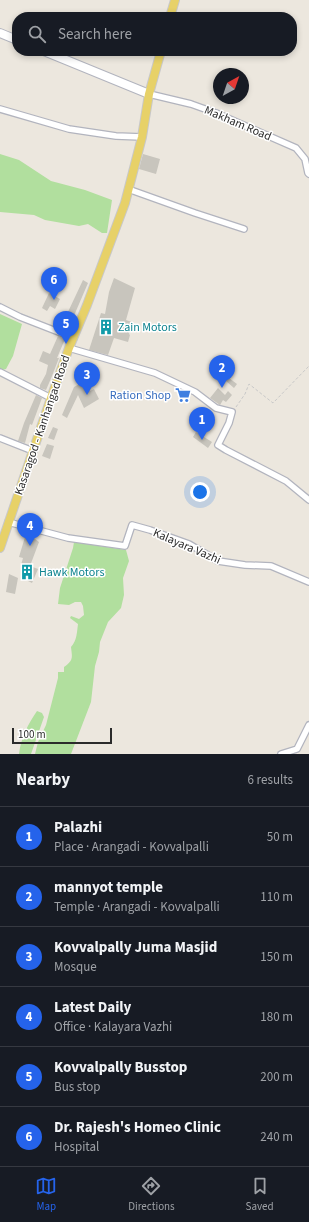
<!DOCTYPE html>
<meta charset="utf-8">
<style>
:root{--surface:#171b24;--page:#20242c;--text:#f1f3f6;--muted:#9ea1a6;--line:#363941;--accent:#2563eb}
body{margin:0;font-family:"Source Sans 3",sans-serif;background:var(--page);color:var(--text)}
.compass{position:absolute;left:213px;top:68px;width:36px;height:36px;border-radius:50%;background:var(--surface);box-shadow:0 2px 6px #0003;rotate:40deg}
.scale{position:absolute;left:12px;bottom:10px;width:100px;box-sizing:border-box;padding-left:4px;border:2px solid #2b2b2b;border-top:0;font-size:11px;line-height:14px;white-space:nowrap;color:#2b2b2b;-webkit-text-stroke:3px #fff;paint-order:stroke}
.you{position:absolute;left:200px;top:492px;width:14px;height:14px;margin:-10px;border:3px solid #fff;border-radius:50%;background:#1a73e8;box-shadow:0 0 0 6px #1a73e833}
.badge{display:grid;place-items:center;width:26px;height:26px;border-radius:50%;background:var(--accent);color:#fff;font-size:13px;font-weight:700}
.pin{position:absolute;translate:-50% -33px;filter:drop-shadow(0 1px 2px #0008)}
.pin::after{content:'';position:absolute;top:21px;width:14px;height:12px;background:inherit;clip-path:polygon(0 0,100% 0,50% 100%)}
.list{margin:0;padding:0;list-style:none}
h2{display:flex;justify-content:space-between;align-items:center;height:52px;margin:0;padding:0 16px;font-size:17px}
h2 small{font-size:13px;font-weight:400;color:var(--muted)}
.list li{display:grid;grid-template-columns:26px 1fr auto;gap:12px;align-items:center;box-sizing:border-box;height:60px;padding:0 16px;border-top:1px solid var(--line)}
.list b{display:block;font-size:15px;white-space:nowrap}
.list p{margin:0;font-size:13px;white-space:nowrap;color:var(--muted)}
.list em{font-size:13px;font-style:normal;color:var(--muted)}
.icon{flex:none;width:22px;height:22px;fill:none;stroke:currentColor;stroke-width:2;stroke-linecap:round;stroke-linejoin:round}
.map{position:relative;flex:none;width:309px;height:754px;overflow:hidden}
.search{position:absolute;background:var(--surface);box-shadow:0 2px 6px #0003;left:12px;right:12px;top:12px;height:44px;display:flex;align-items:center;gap:10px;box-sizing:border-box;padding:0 14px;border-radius:16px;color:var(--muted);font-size:15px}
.sheet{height:412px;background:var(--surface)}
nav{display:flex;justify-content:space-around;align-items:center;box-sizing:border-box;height:56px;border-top:1px solid var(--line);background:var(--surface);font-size:11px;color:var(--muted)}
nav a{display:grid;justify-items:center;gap:2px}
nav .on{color:var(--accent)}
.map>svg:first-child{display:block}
.green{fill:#b1df9e}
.building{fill:#c8c5bd}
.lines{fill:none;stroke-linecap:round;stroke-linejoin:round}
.street-casing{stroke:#b2b4be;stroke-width:8}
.secondary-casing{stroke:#b2b4be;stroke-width:10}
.primary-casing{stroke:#c8c8c8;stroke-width:10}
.path{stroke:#c8c8c8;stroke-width:1;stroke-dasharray:3 2;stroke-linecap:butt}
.street{stroke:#fff;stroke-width:5.5}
.secondary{stroke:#fff;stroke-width:8}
.primary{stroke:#e7d168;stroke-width:8}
.labels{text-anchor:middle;stroke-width:3;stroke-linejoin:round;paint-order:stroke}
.street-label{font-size:12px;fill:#2b2b2b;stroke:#fff}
.culture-label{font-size:12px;fill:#0d838f;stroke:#fff;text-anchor:start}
.shop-label{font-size:12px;fill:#366cbe;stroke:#fff;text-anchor:end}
</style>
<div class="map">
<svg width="309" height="754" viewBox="0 0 309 754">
<rect width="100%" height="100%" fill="#ece7de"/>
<path class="green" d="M0,154L19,160L51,181L85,190L112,200L107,233H102L88,224L79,226L45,220L34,215L0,212Z
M0,314L22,324L13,356L6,369L2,370H0Z
M74,542L126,550L129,561L123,578L124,595L121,608L108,622L100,642L99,652L95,666L91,702L71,754H35L38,742L46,725L58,678V672H64V667C74,660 72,657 71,647C77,641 77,631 78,624L70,618L71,616L79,619L84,615L83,606L81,602H75L69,605L58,604L60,588L73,548Z
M37,711L42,713L44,717L31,754H19C21,738 28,724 37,711Z"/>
<path class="building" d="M143,154L160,159L156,174L139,169Z
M114,278L135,288L126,320L132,322L129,334L130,335L128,342L114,338L108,355L89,350L101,313L105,314L109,292Z
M83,280L88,283L73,318L67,314Z
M49,293L60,299L55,309L50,306L47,311L42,308Z
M59,313L68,317L65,330L56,325Z
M58,336L65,339L57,358H59L52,376L46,390L40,388V385L46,374L48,365L39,361L43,351L50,354Z
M221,372L237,384L234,388L219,375Z
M85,381L90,391L94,389L99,399L84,408L78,395L67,418L62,415L74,387Z
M218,388L225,395L228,391L232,395L226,402L223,400L220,405L210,398Z
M36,395L42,398L32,425L30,424L25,443L18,441L24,423Z
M53,427L58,429L54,440L48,438Z
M196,432L212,442L208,448L193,437Z
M47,444L54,446L50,459L42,456Z
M25,537L35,539L39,542L30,566L38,569L32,583L26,580L21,565L23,558L19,557Z
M9,574L18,578L15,594L6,592Z"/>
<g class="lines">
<defs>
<path id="street" d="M149,94L191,104L216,113L296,148L305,159L308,173L309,174
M0,109L69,129L116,136L142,137
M128,189L195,213L244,229
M0,307L20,317L74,338
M69,348L155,373L195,392L216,408L232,412L229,423L218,445L226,450L286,481L309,500
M0,372L51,398
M0,438L33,451
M8,522L68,538L125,546L132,525L150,530L189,544L218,561L245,565L271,566L309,582
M281,754L297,749L309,725"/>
<path id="secondary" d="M0,33L17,40
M44,51L149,94"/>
<path id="primary" d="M170,17L175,0
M0,548L51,398L69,348L87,305L125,203L142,137L149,94L161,51"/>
</defs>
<use href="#street" class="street-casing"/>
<use href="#secondary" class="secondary-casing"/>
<use href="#primary" class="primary-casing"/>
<path class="path" d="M236,407L245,394L249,384L273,403L309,366"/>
<use href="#street" class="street"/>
<use href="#secondary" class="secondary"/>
<use href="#primary" class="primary"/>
</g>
<defs>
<symbol id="building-bare" viewBox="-9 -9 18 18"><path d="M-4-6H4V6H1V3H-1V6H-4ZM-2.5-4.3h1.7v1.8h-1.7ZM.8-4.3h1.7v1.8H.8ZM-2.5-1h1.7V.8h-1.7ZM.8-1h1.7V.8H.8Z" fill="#0f9aa8" stroke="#fff" stroke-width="2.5" paint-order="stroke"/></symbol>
<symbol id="supermarket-bare" viewBox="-9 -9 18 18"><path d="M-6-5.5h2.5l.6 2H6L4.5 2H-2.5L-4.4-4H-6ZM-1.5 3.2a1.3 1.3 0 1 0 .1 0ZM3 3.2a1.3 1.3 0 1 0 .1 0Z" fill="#3f7fe0" stroke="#fff" stroke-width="2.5" paint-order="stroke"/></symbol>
</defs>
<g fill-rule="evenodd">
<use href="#building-bare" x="95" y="316" width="22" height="22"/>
<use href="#supermarket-bare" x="172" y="384" width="22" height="22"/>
<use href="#building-bare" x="16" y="561" width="22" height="22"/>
</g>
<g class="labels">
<g class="street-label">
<text transform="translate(238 123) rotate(23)" y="4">Makham Road</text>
<text transform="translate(42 425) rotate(-71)" y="4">Kasaragod - Kanhangad Road</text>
<text transform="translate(187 546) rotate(23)" y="4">Kalayara Vazhi</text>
</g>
<g class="culture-label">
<text x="118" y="331">Zain Motors</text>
<text x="39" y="576">Hawk Motors</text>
</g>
<g class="shop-label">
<text x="171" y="399">Ration Shop</text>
</g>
</g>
</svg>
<svg class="compass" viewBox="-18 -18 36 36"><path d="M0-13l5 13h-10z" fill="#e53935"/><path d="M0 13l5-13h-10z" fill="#9ea1a6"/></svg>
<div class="scale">100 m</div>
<div class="you"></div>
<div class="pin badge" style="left:202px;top:440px">1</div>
<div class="pin badge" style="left:222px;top:388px">2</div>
<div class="pin badge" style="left:87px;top:395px">3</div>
<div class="pin badge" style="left:30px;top:546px">4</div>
<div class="pin badge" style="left:66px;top:344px">5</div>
<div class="pin badge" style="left:54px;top:300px">6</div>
<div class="search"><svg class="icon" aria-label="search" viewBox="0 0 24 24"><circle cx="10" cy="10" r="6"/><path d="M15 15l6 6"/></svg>Search here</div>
</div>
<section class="sheet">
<h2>Nearby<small>6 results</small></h2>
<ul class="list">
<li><span class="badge">1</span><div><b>Palazhi</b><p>Place · Arangadi - Kovvalpalli</p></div><em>50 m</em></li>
<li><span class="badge">2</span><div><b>mannyot temple</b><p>Temple · Arangadi - Kovvalpalli</p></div><em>110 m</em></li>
<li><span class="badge">3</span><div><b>Kovvalpally Juma Masjid</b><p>Mosque</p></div><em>150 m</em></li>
<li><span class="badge">4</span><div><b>Latest Daily</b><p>Office · Kalayara Vazhi</p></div><em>180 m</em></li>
<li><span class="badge">5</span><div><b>Kovvalpally Busstop</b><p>Bus stop</p></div><em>200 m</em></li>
<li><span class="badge">6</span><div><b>Dr. Rajesh's Homeo Clinic</b><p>Hospital</p></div><em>240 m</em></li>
</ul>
</section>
<nav>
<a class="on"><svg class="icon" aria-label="map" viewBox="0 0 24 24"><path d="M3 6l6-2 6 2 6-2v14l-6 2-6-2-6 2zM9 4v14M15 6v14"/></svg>Map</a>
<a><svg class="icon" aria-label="directions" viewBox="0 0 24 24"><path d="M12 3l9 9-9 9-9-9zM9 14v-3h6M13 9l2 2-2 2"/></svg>Directions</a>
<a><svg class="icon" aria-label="saved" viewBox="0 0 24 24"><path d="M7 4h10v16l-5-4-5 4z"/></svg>Saved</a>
</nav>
